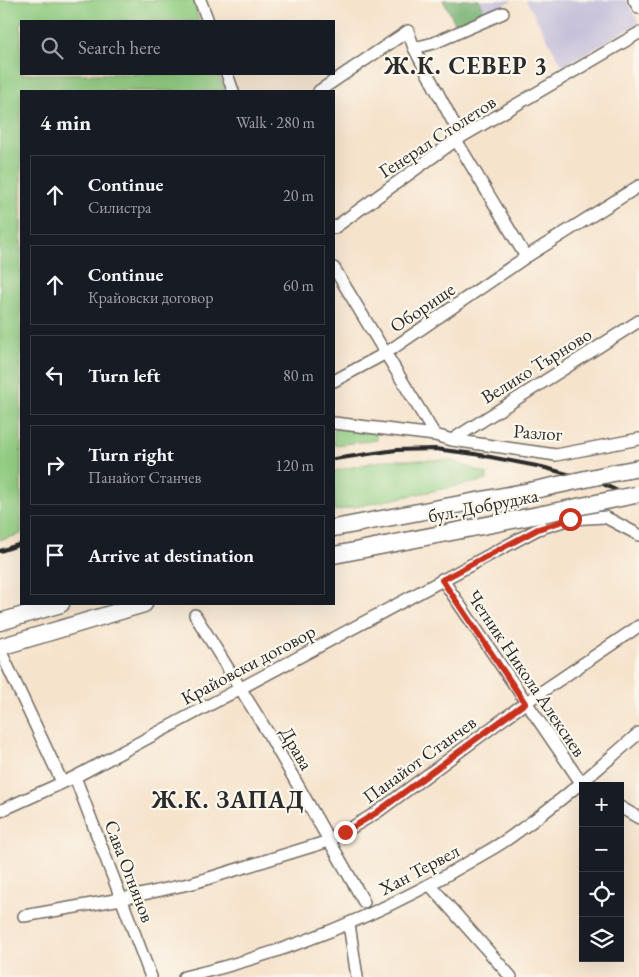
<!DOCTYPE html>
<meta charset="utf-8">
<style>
:root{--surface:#171b24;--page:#20242c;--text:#f1f3f6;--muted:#9ea1a6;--line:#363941}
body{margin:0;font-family:"EB Garamond",serif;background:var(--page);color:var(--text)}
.controls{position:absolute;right:15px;bottom:15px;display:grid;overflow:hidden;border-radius:0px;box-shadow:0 5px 20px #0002}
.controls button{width:45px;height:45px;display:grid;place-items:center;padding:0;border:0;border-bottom:1px solid var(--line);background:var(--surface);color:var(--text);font:25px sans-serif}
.stop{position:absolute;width:15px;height:15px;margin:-11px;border:4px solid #c8321e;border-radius:50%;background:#fff}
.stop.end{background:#c8321e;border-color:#fff;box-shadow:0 1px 5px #0008}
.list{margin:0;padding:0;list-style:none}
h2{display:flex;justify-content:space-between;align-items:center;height:65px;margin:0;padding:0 20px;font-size:21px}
h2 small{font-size:16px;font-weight:400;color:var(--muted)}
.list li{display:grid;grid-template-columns:32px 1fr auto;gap:15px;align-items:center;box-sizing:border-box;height:80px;margin:0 10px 10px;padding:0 10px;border:1px solid var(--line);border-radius:0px}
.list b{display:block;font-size:19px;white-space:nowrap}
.list p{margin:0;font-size:16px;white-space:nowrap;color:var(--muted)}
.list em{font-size:16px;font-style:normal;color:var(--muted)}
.icon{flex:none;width:28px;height:28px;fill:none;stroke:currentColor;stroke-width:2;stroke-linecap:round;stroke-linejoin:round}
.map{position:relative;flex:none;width:639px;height:977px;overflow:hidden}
.search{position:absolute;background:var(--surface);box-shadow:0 5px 20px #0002;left:20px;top:20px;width:315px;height:55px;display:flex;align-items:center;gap:12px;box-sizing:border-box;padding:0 18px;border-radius:0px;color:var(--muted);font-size:19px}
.panel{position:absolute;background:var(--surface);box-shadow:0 5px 20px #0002;left:20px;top:90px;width:315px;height:515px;border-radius:0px}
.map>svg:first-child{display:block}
.industrial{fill:#c6c0da}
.green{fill:#93ce83;stroke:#5f7c57}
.forest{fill:#76b171;stroke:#506e4e}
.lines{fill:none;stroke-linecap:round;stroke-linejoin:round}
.street-casing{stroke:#726b63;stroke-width:14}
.secondary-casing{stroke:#726b63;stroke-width:19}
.street{stroke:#fff;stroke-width:11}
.secondary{stroke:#fff;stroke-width:16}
.rail{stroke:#2b2b2b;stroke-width:4}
.secondary-bridge-casing{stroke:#726b63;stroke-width:19;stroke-linecap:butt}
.secondary-bridge{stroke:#fff;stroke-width:16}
.route{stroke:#c8321e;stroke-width:6}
.labels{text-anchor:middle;stroke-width:4.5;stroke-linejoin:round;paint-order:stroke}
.street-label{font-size:19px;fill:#2b2b2b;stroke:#fbf7ec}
.district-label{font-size:24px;font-weight:bold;letter-spacing:1px;fill:#2b2b2b;stroke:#fbf7ec}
</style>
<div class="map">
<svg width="639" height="977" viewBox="0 0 639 977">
<rect width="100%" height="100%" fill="#fbf7ec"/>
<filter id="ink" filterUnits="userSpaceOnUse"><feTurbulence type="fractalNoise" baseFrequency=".02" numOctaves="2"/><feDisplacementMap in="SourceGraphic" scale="10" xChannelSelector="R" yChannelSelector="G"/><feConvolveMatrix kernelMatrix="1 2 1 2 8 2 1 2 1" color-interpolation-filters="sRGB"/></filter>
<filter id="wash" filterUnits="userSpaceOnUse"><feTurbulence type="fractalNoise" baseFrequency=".0096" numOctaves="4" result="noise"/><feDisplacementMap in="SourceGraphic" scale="20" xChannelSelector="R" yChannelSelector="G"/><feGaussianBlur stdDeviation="1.12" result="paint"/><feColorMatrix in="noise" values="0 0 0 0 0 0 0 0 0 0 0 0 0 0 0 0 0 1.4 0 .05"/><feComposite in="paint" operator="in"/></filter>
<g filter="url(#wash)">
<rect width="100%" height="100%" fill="#f6e3cc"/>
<path class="industrial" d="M480,0H513L485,14Z
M526,0H626L639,23L563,67Z"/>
<path class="green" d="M0,0H193L199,21H21V74H218L225,91H21V534L0,540Z
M334,428L375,433L377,440L334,445Z
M385,460H449L487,474V480L334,511V471Z"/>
<path class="forest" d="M443,0H479L485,14L464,23H455Z"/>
</g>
<g filter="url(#ink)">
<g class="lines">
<defs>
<path id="street" d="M200,0L208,21
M634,0L639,8
M414,48L434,43L503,13
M227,74L233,91
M319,91L408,31L414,48L461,137
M456,140L526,257
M334,228L456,140L639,33
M334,268L435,435
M334,381L386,353L526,257L639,186
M334,423L435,435L452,440L556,455L639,439
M452,440L639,321
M442,579L582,784L585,786
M195,615L271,738L364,902
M0,650L62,782
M75,777L151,977
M620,807L639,818
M0,811L75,777L538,529L570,519L605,517L639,535
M430,885L511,977
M24,916L121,899L193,883L329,841L376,813L525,703L639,626
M349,924L357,977
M184,977C284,954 382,914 471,861C486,852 502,844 516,833C559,803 599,768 639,733"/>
<path id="secondary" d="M618,472L639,468
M334,528L530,491
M334,555L543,514
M0,622L61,604
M0,647L144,604"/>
</defs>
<use href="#street" class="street-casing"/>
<use href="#secondary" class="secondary-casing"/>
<use href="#street" class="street"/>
<use href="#secondary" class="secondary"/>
<path class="rail" d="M334,459L396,450L435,449L475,454L542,467L603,484L639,501
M0,551L21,544"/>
<defs>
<path id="secondary-bridge" d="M530,491L618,472
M543,514L635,495"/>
</defs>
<use href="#secondary-bridge" class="secondary-bridge-casing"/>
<use href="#secondary-bridge" class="secondary-bridge"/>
</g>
</g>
<g class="lines" filter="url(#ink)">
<path class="route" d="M345,832L376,813L525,703L442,580L538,529L570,519"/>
</g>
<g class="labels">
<g class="street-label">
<text transform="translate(437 136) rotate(-33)" y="7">Генерал Столетов</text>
<text transform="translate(422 307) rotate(-34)" y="7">Оборище</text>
<text transform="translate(536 365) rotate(-32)" y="7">Велико Търново</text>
<text transform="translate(538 432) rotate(4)" y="7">Разлог</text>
<text transform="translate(483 505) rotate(-11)" y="7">бул. Добруджа</text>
<text transform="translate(248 664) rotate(-28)" y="7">Крайовски договор</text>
<text transform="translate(527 673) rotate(56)" y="7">Четник Никола Алексиев</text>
<text transform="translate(297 748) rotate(60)" y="7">Драва</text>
<text transform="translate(419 759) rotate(-36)" y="7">Панайот Станчев</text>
<text transform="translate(419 869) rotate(-28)" y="7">Хан Тервел</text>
<text transform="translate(130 871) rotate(69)" y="7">Сава Огнянов</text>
</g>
<g class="district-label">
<text x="466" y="74">Ж.К. СЕВЕР 3</text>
<text x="228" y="808">Ж.К. ЗАПАД</text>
</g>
</g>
</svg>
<div class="controls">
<button>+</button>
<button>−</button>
<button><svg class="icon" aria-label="locate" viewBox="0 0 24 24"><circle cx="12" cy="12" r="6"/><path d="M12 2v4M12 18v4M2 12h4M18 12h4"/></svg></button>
<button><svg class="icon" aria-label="layers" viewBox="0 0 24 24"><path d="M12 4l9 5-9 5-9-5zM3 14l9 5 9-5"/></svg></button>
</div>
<div class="stop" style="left:570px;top:519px"></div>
<div class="stop end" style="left:345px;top:832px"></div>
<div class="search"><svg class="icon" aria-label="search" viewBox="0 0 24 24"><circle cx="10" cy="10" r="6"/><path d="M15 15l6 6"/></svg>Search here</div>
<section class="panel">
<h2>4 min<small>Walk · 280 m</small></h2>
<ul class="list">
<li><svg class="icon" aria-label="ahead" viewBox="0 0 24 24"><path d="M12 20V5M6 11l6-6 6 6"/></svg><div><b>Continue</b><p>Силистра</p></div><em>20 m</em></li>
<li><svg class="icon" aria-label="ahead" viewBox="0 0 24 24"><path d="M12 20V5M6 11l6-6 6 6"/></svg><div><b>Continue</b><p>Крайовски договор</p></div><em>60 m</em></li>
<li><svg class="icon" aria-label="left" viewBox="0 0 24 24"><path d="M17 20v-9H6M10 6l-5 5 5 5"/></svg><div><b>Turn left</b></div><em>80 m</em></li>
<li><svg class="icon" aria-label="right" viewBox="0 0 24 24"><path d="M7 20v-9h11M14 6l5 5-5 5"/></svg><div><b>Turn right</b><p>Панайот Станчев</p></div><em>120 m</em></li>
<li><svg class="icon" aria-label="arrive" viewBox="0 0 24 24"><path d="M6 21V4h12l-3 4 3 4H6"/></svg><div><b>Arrive at destination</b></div></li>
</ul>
</section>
</div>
